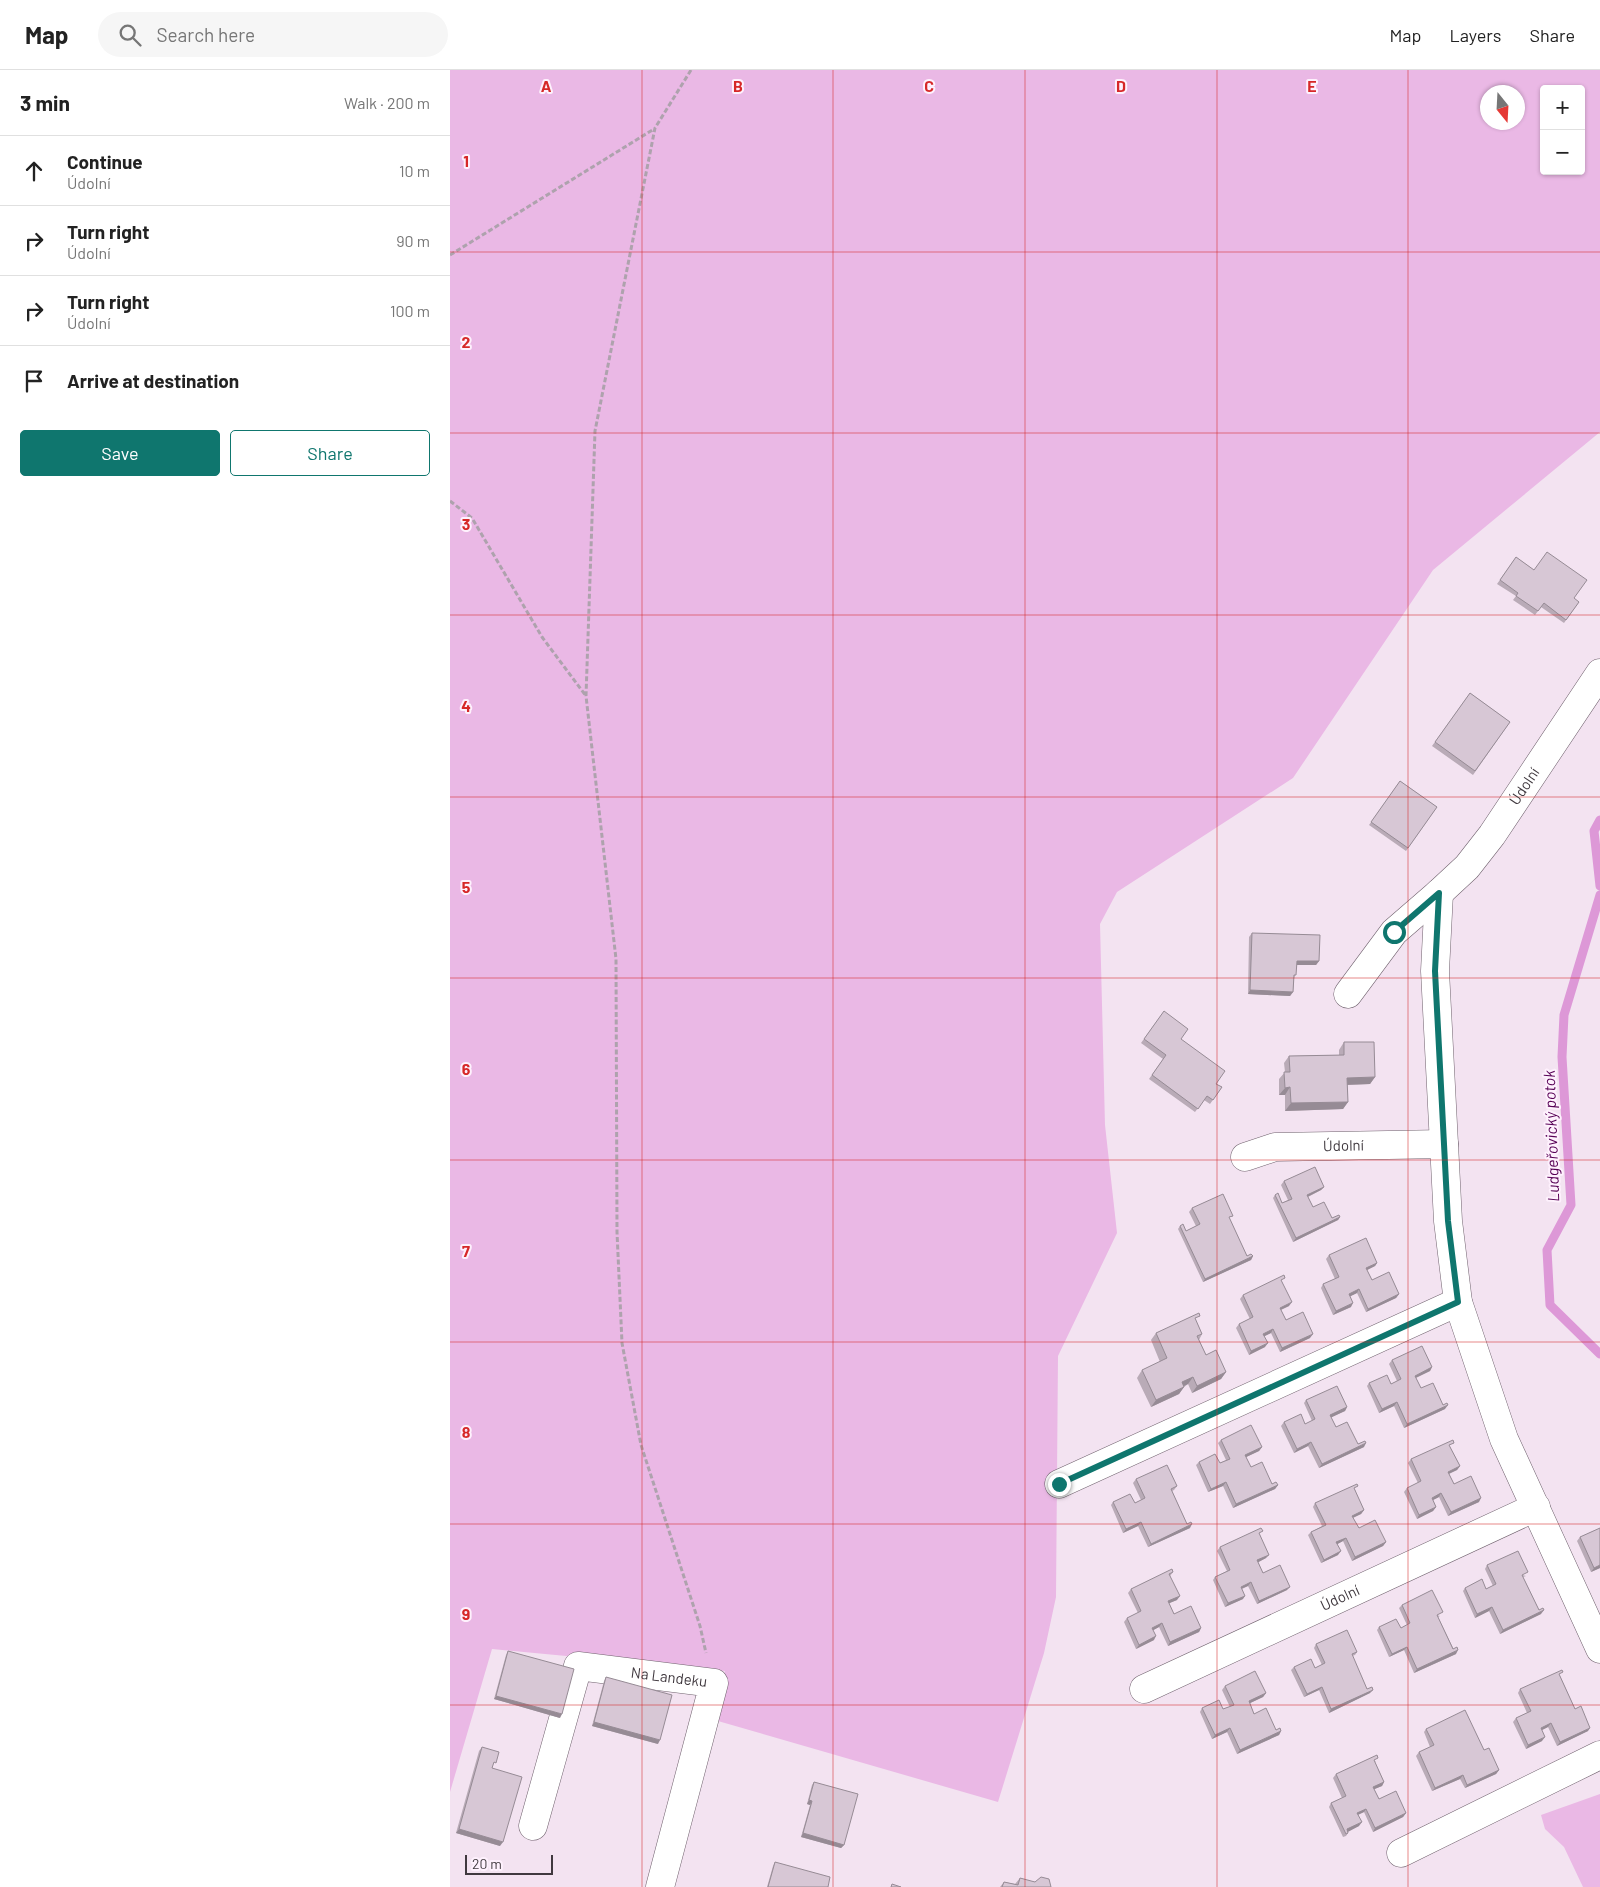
<!DOCTYPE html>
<meta charset="utf-8">
<style>
:root{--surface:#fff;--page:#f6f6f6;--text:#222;--muted:#767676;--line:#e0e0e0;--accent:#0f766e}
body{margin:0;font-family:Barlow,sans-serif;background:var(--page);color:var(--text)}
.controls{position:absolute;right:15px;top:15px;display:grid;overflow:hidden;border-radius:5px;box-shadow:0 1px 4px #0004}
.controls button{width:45px;height:45px;display:grid;place-items:center;padding:0;border:0;border-bottom:1px solid var(--line);background:var(--surface);color:var(--text);font:25px sans-serif}
.compass{position:absolute;left:1030px;top:15px;width:45px;height:45px;border-radius:50%;background:var(--surface);box-shadow:0 1px 4px #0004;rotate:162deg}
.scale{position:absolute;left:15px;bottom:12px;width:88px;box-sizing:border-box;padding-left:5px;border:2px solid #40393f;border-top:0;font-size:14px;line-height:18px;white-space:nowrap;color:#40393f;-webkit-text-stroke:4px #fef1fd;paint-order:stroke}
.stop{position:absolute;width:15px;height:15px;margin:-11px;border:4px solid #0f766e;border-radius:50%;background:#fff}
.stop.end{background:#0f766e;border-color:#fff;box-shadow:0 1px 5px #0008}
.list{margin:0;padding:0;list-style:none}
h2{display:flex;justify-content:space-between;align-items:center;height:65px;margin:0;padding:0 20px;font-size:21px}
h2 small{font-size:16px;font-weight:400;color:var(--muted)}
.list li{display:grid;grid-template-columns:32px 1fr auto;gap:15px;align-items:center;box-sizing:border-box;height:70px;padding:0 20px;border-top:1px solid var(--line)}
.list b{display:block;font-size:19px;white-space:nowrap}
.list p{margin:0;font-size:16px;white-space:nowrap;color:var(--muted)}
.list em{font-size:16px;font-style:normal;color:var(--muted)}
.actions{display:flex;gap:10px;padding:15px 20px}
.actions a{flex:1;padding:11px 0;border:1px solid var(--accent);border-radius:5px;text-align:center;font-size:18px;color:var(--accent)}
.actions .main{background:var(--accent);color:#fff}
.icon{flex:none;width:28px;height:28px;fill:none;stroke:currentColor;stroke-width:2;stroke-linecap:round;stroke-linejoin:round}
.map{position:relative;flex:none;width:1150px;height:1817px;overflow:hidden}
header{display:flex;align-items:center;gap:30px;box-sizing:border-box;height:70px;padding:0 25px;background:var(--surface);border-bottom:1px solid var(--line)}
header strong{font-size:24px}
nav{display:flex;gap:28px;margin-inline-start:auto;font-size:18px}
.search{width:350px;height:45px;background:var(--page);display:flex;align-items:center;gap:12px;box-sizing:border-box;padding:0 18px;border-radius:28px;color:var(--muted);font-size:19px}
main{display:flex}
aside{flex:1;background:var(--surface)}
.map>svg:first-child{display:block}
.green{fill:#eab8e5;fill-rule:evenodd}
.lines{fill:none;stroke-linecap:round;stroke-linejoin:round}
.stream{stroke:#dd98d7;stroke-width:9}
.minor-casing{stroke:#70626e;stroke-width:29}
.path{stroke:#aea2ad;stroke-width:3;stroke-dasharray:5 2.5;stroke-linecap:butt}
.minor{stroke:#fff;stroke-width:28}
.wall{fill:#b9abb7}
.shaded-wall{fill:#968b95}
.building{fill:#d7c7d5;stroke:#968b95}
.route{stroke:#0f766e;stroke-width:6}
.grid{fill:none;stroke:#d62828;stroke-width:1;stroke-opacity:0.55}
.labels{text-anchor:middle;stroke-width:4;stroke-linejoin:round;paint-order:stroke}
.street-label{font-size:15px;fill:#40393f;stroke:#fef1fd}
.water-label{font-size:16px;font-style:italic;fill:#570055;stroke:#fef1fd}
.grid-label{font-size:16px;text-anchor:middle;font-weight:bold;fill:#d62828;stroke:#fef1fd;stroke-width:4;stroke-linejoin:round;paint-order:stroke}
</style>
<header>
<strong>Map</strong>
<div class="search"><svg class="icon" aria-label="search" viewBox="0 0 24 24"><circle cx="10" cy="10" r="6"/><path d="M15 15l6 6"/></svg>Search here</div>
<nav><a>Map</a><a>Layers</a><a>Share</a></nav>
</header>
<main>
<aside>
<h2>3 min<small>Walk · 200 m</small></h2>
<ul class="list">
<li><svg class="icon" aria-label="ahead" viewBox="0 0 24 24"><path d="M12 20V5M6 11l6-6 6 6"/></svg><div><b>Continue</b><p>Údolní</p></div><em>10 m</em></li>
<li><svg class="icon" aria-label="right" viewBox="0 0 24 24"><path d="M7 20v-9h11M14 6l5 5-5 5"/></svg><div><b>Turn right</b><p>Údolní</p></div><em>90 m</em></li>
<li><svg class="icon" aria-label="right" viewBox="0 0 24 24"><path d="M7 20v-9h11M14 6l5 5-5 5"/></svg><div><b>Turn right</b><p>Údolní</p></div><em>100 m</em></li>
<li><svg class="icon" aria-label="arrive" viewBox="0 0 24 24"><path d="M6 21V4h12l-3 4 3 4H6"/></svg><div><b>Arrive at destination</b></div></li>
</ul>
<div class="actions"><a class="main">Save</a><a>Share</a></div>
</aside>
<div class="map">
<svg width="1150" height="1817" viewBox="0 0 1150 1817">
<rect width="100%" height="100%" fill="#f3e3f1"/>
<path class="green" d="M0,0H1150V362L983,500L843,708L667,822L650,854L655,1055L667,1163L608,1286L606,1527L594,1583L548,1732L261,1649L275,1601L42,1579L0,1722ZM1094,19H1131V101H1094ZM1038,22H1068V52H1038Z
M1150,1724V1817H1133L1114,1777L1095,1759L1091,1745Z"/>
<g class="lines">
<path class="stream" d="M1150,750L1144,761L1150,816
M1150,825L1114,945L1112,987L1121,1135L1097,1180L1100,1235L1150,1284"/>
<defs>
<g id="minor">
<path d="M989,823L985,901L994,1074"/>
<path id="s1" d="M898,924L944,862L989,823L1017,797L1042,765L1150,603"/>
<path id="s2" d="M795,1087L825,1077L994,1074L998,1151L1008,1232L1054,1369L1150,1579"/>
<path d="M609,1414L1008,1232"/>
<path id="s3" d="M694,1619L1086,1437"/>
<path id="s4" d="M83,1756L128,1596L264,1613L210,1817"/>
<path d="M951,1783L1150,1685"/>
</g>
</defs>
<use href="#minor" class="minor-casing"/>
<path class="path" d="M241,0L205,58L145,361L136,626L166,889L167,1162L172,1273L191,1375L250,1556L256,1583
M0,185L204,59
M0,431L22,448L92,567L136,626"/>
<use href="#minor" class="minor"/>
</g>
<path class="wall" d="M1066,487L1129,532L1114,553L1091,537L1085,545L1063,530L1066,526L1047,514Z
M1020,623L1060,652L1023,705L982,676Z
M950,711L987,737L956,781L919,755Z
M802,863L869,891L866,895H847L844,909L843,922L840,926L798,924L799,867Z
M714,941L731,969L766,1014L772,1017L760,1034L754,1030L745,1042L699,1009L713,989L691,973Z
M894,972L925,1007L920,1014L897,1015L898,1032L893,1039L835,1041V1025H829V1009L835,1002L834,993L839,986L889,985V980Z
M834,1111L874,1117L871,1120L858,1127L863,1137L882,1148L890,1147L888,1150L843,1172L823,1128L825,1125L832,1133L838,1130L831,1115Z
M742,1138L780,1150L797,1186H803L801,1190L753,1212L728,1159L730,1156L736,1161L746,1156L739,1142Z
M879,1185L927,1193L925,1196L917,1200L922,1210L949,1224L946,1228L916,1242L907,1223L900,1226L901,1237L883,1245L871,1218L873,1214L885,1209L876,1189Z
M832,1212L839,1236L831,1240L836,1250L860,1268L830,1282L821,1263L814,1266L815,1277L799,1285L786,1258L789,1254L800,1249L790,1229L793,1225L833,1212Z
M746,1251L752,1264L749,1270L756,1285L776,1302L771,1309L742,1323L738,1314L734,1317L729,1324L701,1337L687,1308L692,1300L710,1292L701,1270L706,1263Z
M942,1290L982,1297L980,1301L966,1308L971,1318L995,1339L954,1358L944,1336L929,1343L917,1316L919,1313L941,1314L947,1311L939,1294Z
M856,1330L897,1337L895,1341L881,1347L886,1357L908,1374L914,1377L869,1398L858,1376L844,1383L831,1356L834,1352L855,1354L862,1351L854,1333Z
M771,1370L812,1377L809,1381L796,1387L801,1397L822,1414L828,1415L825,1419L783,1438L773,1416L758,1422L746,1395L749,1392L770,1393L776,1390L768,1373Z
M1000,1377L1010,1396L1007,1400L999,1404L1004,1414L1029,1432L998,1446L989,1427L983,1430L986,1437L983,1441L967,1449L954,1422L957,1418L968,1413L958,1393L961,1389Z
M686,1409L727,1416L724,1420L722,1421L737,1454L740,1458L698,1477L688,1456L673,1463L661,1435L663,1432L685,1433L691,1430L683,1413Z
M906,1420L905,1421L914,1440L911,1444L903,1448L909,1458L936,1472L933,1476L902,1491L893,1471L887,1474L888,1485L871,1493L858,1465L861,1462L872,1456L863,1437L865,1433Z
M1150,1458V1498L1141,1502L1127,1471L1130,1467Z
M810,1465L816,1488L808,1492L813,1503L837,1520L807,1534L798,1516L792,1519L793,1529L775,1537L763,1510L765,1507L777,1501L767,1481L770,1477Z
M1037,1495L1076,1506L1073,1507L1091,1544L1050,1564L1039,1541L1025,1548L1013,1521L1015,1518L1036,1519L1043,1516L1035,1499Z
M723,1502L720,1506L727,1530L719,1533L724,1544L751,1558L749,1562L718,1576L709,1557L703,1560L704,1570L686,1579L674,1552L677,1548L688,1543L678,1523L681,1519Z
M952,1535L990,1546L988,1547L1006,1584L964,1603L954,1580L939,1587L927,1560L929,1557L951,1558L957,1555L949,1538Z
M866,1574L907,1582L905,1585L902,1586L917,1619L920,1623L879,1643L869,1620L854,1627L841,1600L844,1597L865,1598L872,1595L864,1578Z
M58,1581L110,1648L44,1629L56,1585Z
M1110,1606L1125,1639L1138,1661L1107,1676L1098,1657L1092,1660V1671L1076,1679L1063,1652L1066,1648L1077,1643L1068,1623L1070,1619Z
M156,1607L208,1674L142,1656L154,1611Z
M775,1616L816,1623L813,1627L800,1633L804,1644L826,1660L831,1661L829,1665L787,1684L777,1662L762,1669L750,1642L752,1638L773,1639L780,1637L772,1620Z
M976,1659L1034,1680L1049,1700L1046,1704L1015,1718L1010,1709L982,1721L966,1686L969,1682L980,1677L974,1662Z
M32,1677L43,1696L42,1698L50,1776L6,1763L29,1681Z
M926,1691L925,1692L934,1712L932,1716L924,1719L929,1729L956,1743L953,1747L923,1762L914,1742L908,1745L909,1756L898,1761V1763L896,1766L893,1767L879,1737L881,1733L892,1728L883,1708L886,1704Z
M364,1712L394,1775L391,1778L351,1767L360,1735L357,1734L362,1715Z
M325,1792L378,1817H317L323,1796Z
M570,1808L601,1817H550L554,1812L565,1814Z"/>
<path class="shaded-wall" d="M847,891H869L866,895H844Z
M800,920L843,922L840,926L798,924Z
M925,1007L920,1014L892,1015L897,1008Z
M840,1017L835,1025H829L835,1018Z
M898,1032L893,1039L835,1041L841,1033Z
M874,1117L871,1120L855,1128L857,1125Z
M890,1147L888,1150L843,1172L846,1168Z
M803,1186L801,1190L753,1212L755,1209Z
M927,1193L925,1196L913,1202L916,1198Z
M909,1219L907,1223L897,1228L899,1224Z
M949,1224L946,1228L916,1242L918,1239Z
M842,1232L839,1236L828,1241L830,1238Z
M903,1233L901,1237L883,1245L886,1241Z
M823,1259L821,1263L811,1268L813,1264Z
M863,1264L860,1268L830,1282L832,1278Z
M818,1273L815,1277L799,1285L801,1281Z
M982,1297L980,1301L963,1309L965,1306Z
M776,1302L771,1309L742,1323L747,1316Z
M743,1307L738,1314L726,1320L732,1312Z
M734,1317L729,1324L701,1337L706,1330Z
M947,1332L944,1336L929,1343L932,1339Z
M998,1335L995,1339L954,1358L957,1354Z
M897,1337L895,1341L878,1349L880,1345Z
M861,1372L858,1376L844,1383L847,1379Z
M916,1373L914,1377L869,1398L872,1394Z
M812,1377L809,1381L792,1389L795,1385Z
M1010,1396L1007,1400L996,1405L998,1402Z
M776,1412L773,1416L758,1422L761,1419Z
M828,1415L825,1419L783,1438L786,1434Z
M991,1423L989,1427L979,1432L982,1428Z
M1031,1428L1029,1432L998,1446L1001,1442Z
M986,1437L983,1441L967,1449L969,1445Z
M914,1440L911,1444L900,1449L902,1446Z
M691,1452L688,1456L673,1463L676,1459Z
M742,1454L740,1458L698,1477L701,1474Z
M896,1468L893,1471L884,1476L886,1472Z
M936,1472L933,1476L902,1491L905,1487Z
M891,1481L888,1485L871,1493L874,1490Z
M819,1485L816,1488L805,1494L807,1490Z
M1150,1495V1498L1141,1502L1144,1498Z
M801,1512L798,1516L788,1520L791,1517Z
M840,1517L837,1520L807,1534L809,1531Z
M730,1526L727,1530L715,1535L718,1531Z
M795,1526L793,1529L775,1537L778,1533Z
M1042,1537L1039,1541L1025,1548L1027,1544Z
M1094,1540L1091,1544L1050,1564L1053,1560Z
M712,1553L709,1557L700,1562L702,1558Z
M751,1558L749,1562L718,1576L720,1572Z
M706,1566L704,1570L686,1579L689,1575Z
M957,1577L954,1580L939,1587L942,1584Z
M1008,1580L1006,1584L964,1603L967,1599Z
M872,1617L869,1620L854,1627L857,1624Z
M923,1620L920,1623L879,1643L881,1639Z
M816,1623L813,1627L796,1635L799,1631Z
M46,1626L112,1644L110,1648L44,1629Z
M144,1652L210,1670L208,1674L142,1656Z
M1101,1653L1098,1657L1088,1662L1091,1658Z
M780,1658L777,1662L762,1669L765,1665Z
M1140,1658L1138,1661L1107,1676L1110,1672Z
M831,1661L829,1665L787,1684L790,1680Z
M1095,1667L1092,1671L1076,1679L1078,1675Z
M1049,1700L1046,1704L1015,1718L1017,1715Z
M1013,1705L1010,1709L982,1721L985,1718Z
M934,1712L932,1716L920,1721L923,1717Z
M359,1730L362,1731L360,1735L357,1734Z
M916,1739L914,1742L905,1746L907,1743Z
M956,1743L953,1747L923,1762L925,1758Z
M912,1752L909,1756L896,1763L897,1759Z
M9,1759L53,1772L50,1776L6,1763Z
M353,1763L394,1775L391,1778L351,1767Z"/>
<path class="building" d="M1097,482L1137,510L1124,528L1129,532L1116,550L1094,533L1088,541L1066,526L1068,523L1050,510L1066,487L1084,500Z
M1020,623L1060,652L1025,701L985,672Z
M950,711L987,737L958,778L921,752Z
M802,863L870,865L869,891H847L846,905H844L843,922L800,920Z
M714,941L738,959L731,969L775,1001L766,1014L772,1017L763,1030L757,1026L748,1039L702,1005L716,985L694,969Z
M894,972H924L925,1007L897,1008L898,1032L841,1033L840,1017L835,1018L834,1002H840L839,986L894,985Z
M865,1097L874,1117L857,1125L863,1137L874,1132L882,1148L889,1145L890,1147L846,1168L825,1125L828,1123L832,1133L842,1129L834,1111Z
M773,1124L783,1146L779,1147L797,1186L801,1184L803,1186L755,1209L730,1156L733,1154L736,1161L750,1154L742,1138Z
M916,1168L927,1193L916,1198L922,1210L939,1202L949,1224L918,1239L909,1219L899,1224L903,1233L886,1241L873,1214L889,1207L879,1185Z
M834,1205L835,1208L831,1210L842,1232L830,1238L836,1250L853,1242L863,1264L832,1278L823,1259L813,1264L818,1273L801,1281L789,1254L803,1247L793,1225Z
M749,1243L750,1246L745,1248L752,1264L747,1266L756,1285L766,1280L776,1302L747,1316L743,1307L732,1312L734,1317L706,1330L692,1300L717,1288L706,1263Z
M972,1276L982,1297L965,1306L971,1318L983,1313L993,1335L997,1333L998,1335L957,1354L947,1332L932,1339L919,1313L937,1305L941,1314L951,1309L942,1290Z
M887,1316L897,1337L880,1345L886,1357L897,1352L908,1374L915,1371L916,1373L872,1394L861,1372L847,1379L834,1352L851,1344L855,1354L865,1349L856,1330Z
M801,1355L812,1377L795,1385L801,1397L812,1392L822,1414L826,1412L828,1415L786,1434L776,1412L761,1419L749,1392L765,1384L770,1393L780,1389L771,1370Z
M1003,1370L1004,1373L999,1375L1010,1396L998,1402L1004,1414L1021,1406L1031,1428L1001,1442L991,1423L982,1428L986,1437L969,1445L957,1418L971,1411L961,1389Z
M717,1395L727,1416L721,1419L737,1454L741,1452L742,1454L701,1474L691,1452L676,1459L663,1432L680,1424L685,1433L695,1428L686,1409Z
M907,1414L908,1416L904,1418L914,1440L902,1446L909,1458L925,1450L936,1472L905,1487L896,1468L886,1472L891,1481L874,1490L861,1462L876,1455L865,1433Z
M811,1458L813,1461L809,1463L819,1485L807,1490L813,1503L830,1495L840,1517L809,1531L801,1512L791,1517L795,1526L778,1533L765,1507L780,1500L770,1477Z
M1150,1458V1495L1144,1498L1130,1467Z
M1068,1481L1078,1502L1072,1505L1089,1540L1093,1538L1094,1540L1053,1560L1042,1537L1027,1544L1015,1518L1032,1509L1036,1519L1046,1514L1037,1495Z
M722,1499L723,1502L719,1504L730,1526L718,1531L724,1544L741,1536L751,1558L720,1572L712,1553L702,1558L706,1566L689,1575L677,1548L691,1541L681,1519Z
M982,1520L993,1542L987,1545L1003,1579L1007,1577L1008,1580L967,1599L957,1577L942,1584L929,1557L946,1549L951,1558L960,1553L952,1535Z
M897,1560L907,1582L902,1584L917,1619L922,1617L923,1620L881,1639L872,1617L857,1624L844,1597L861,1589L865,1598L875,1593L866,1574Z
M58,1581L124,1599L112,1644L46,1626Z
M1112,1600L1113,1602L1109,1604L1125,1639L1131,1636L1140,1658L1110,1672L1101,1653L1091,1658L1095,1667L1078,1675L1066,1648L1081,1641L1070,1619Z
M805,1601L816,1623L799,1631L804,1644L816,1638L826,1660L830,1658L831,1661L790,1680L780,1658L765,1665L752,1638L769,1630L773,1639L784,1635L775,1616Z
M156,1607L222,1625L210,1670L144,1652Z
M1015,1640L1034,1680L1039,1678L1049,1700L1017,1715L1013,1705L985,1718L969,1682L984,1675L976,1659Z
M32,1677L49,1682L46,1693L44,1692L42,1698L72,1707L53,1772L9,1759Z
M927,1685L928,1688L924,1690L934,1712L923,1717L929,1729L946,1721L956,1743L925,1758L916,1739L907,1743L912,1752L897,1759L898,1763L896,1764L881,1733L896,1726L886,1704Z
M364,1712L408,1724L394,1775L353,1763L362,1731L359,1730Z
M325,1792L380,1807L378,1817H318Z
M591,1807L599,1809L601,1817H552L554,1812L568,1815L570,1808L585,1812Z
M442,1814L451,1817H441Z"/>
<g class="lines">
<path class="route" d="M609,1414L1008,1232L998,1151L985,901L989,823L944,862"/>
</g>
<path class="grid" d="M192,0V1817M383,0V1817M575,0V1817M767,0V1817M958,0V1817M0,182H1150M0,363H1150M0,545H1150M0,727H1150M0,908H1150M0,1090H1150M0,1272H1150M0,1454H1150M0,1635H1150"/>
<g class="labels">
<g class="street-label">
<text dy="5" stroke="none"><textPath href="#s1" startOffset="274">Údolní</textPath></text>
<text dy="5" stroke="none"><textPath href="#s2" startOffset="100">Údolní</textPath></text>
<text dy="5" stroke="none"><textPath href="#s3" startOffset="216">Údolní</textPath></text>
<text dy="5" stroke="none"><textPath href="#s4" startOffset="258">Na Landeku</textPath></text>
</g>
<g class="water-label">
<text transform="translate(1101 1066) rotate(-92)" y="6">Ludgeřovický potok</text>
</g>
</g>
<g class="grid-label">
<text x="96" y="22">A</text>
<text x="288" y="22">B</text>
<text x="479" y="22">C</text>
<text x="671" y="22">D</text>
<text x="862" y="22">E</text>
<text x="16" y="97">1</text>
<text x="16" y="278">2</text>
<text x="16" y="460">3</text>
<text x="16" y="642">4</text>
<text x="16" y="823">5</text>
<text x="16" y="1005">6</text>
<text x="16" y="1187">7</text>
<text x="16" y="1368">8</text>
<text x="16" y="1550">9</text>
</g>
</svg>
<div class="controls">
<button>+</button>
<button>−</button>
</div>
<svg class="compass" viewBox="-18 -18 36 36"><path d="M0-13l5 13h-10z" fill="#e53935"/><path d="M0 13l5-13h-10z" fill="#767676"/></svg>
<div class="scale">20 m</div>
<div class="stop" style="left:944px;top:862px"></div>
<div class="stop end" style="left:609px;top:1414px"></div>
</div>
</main>
